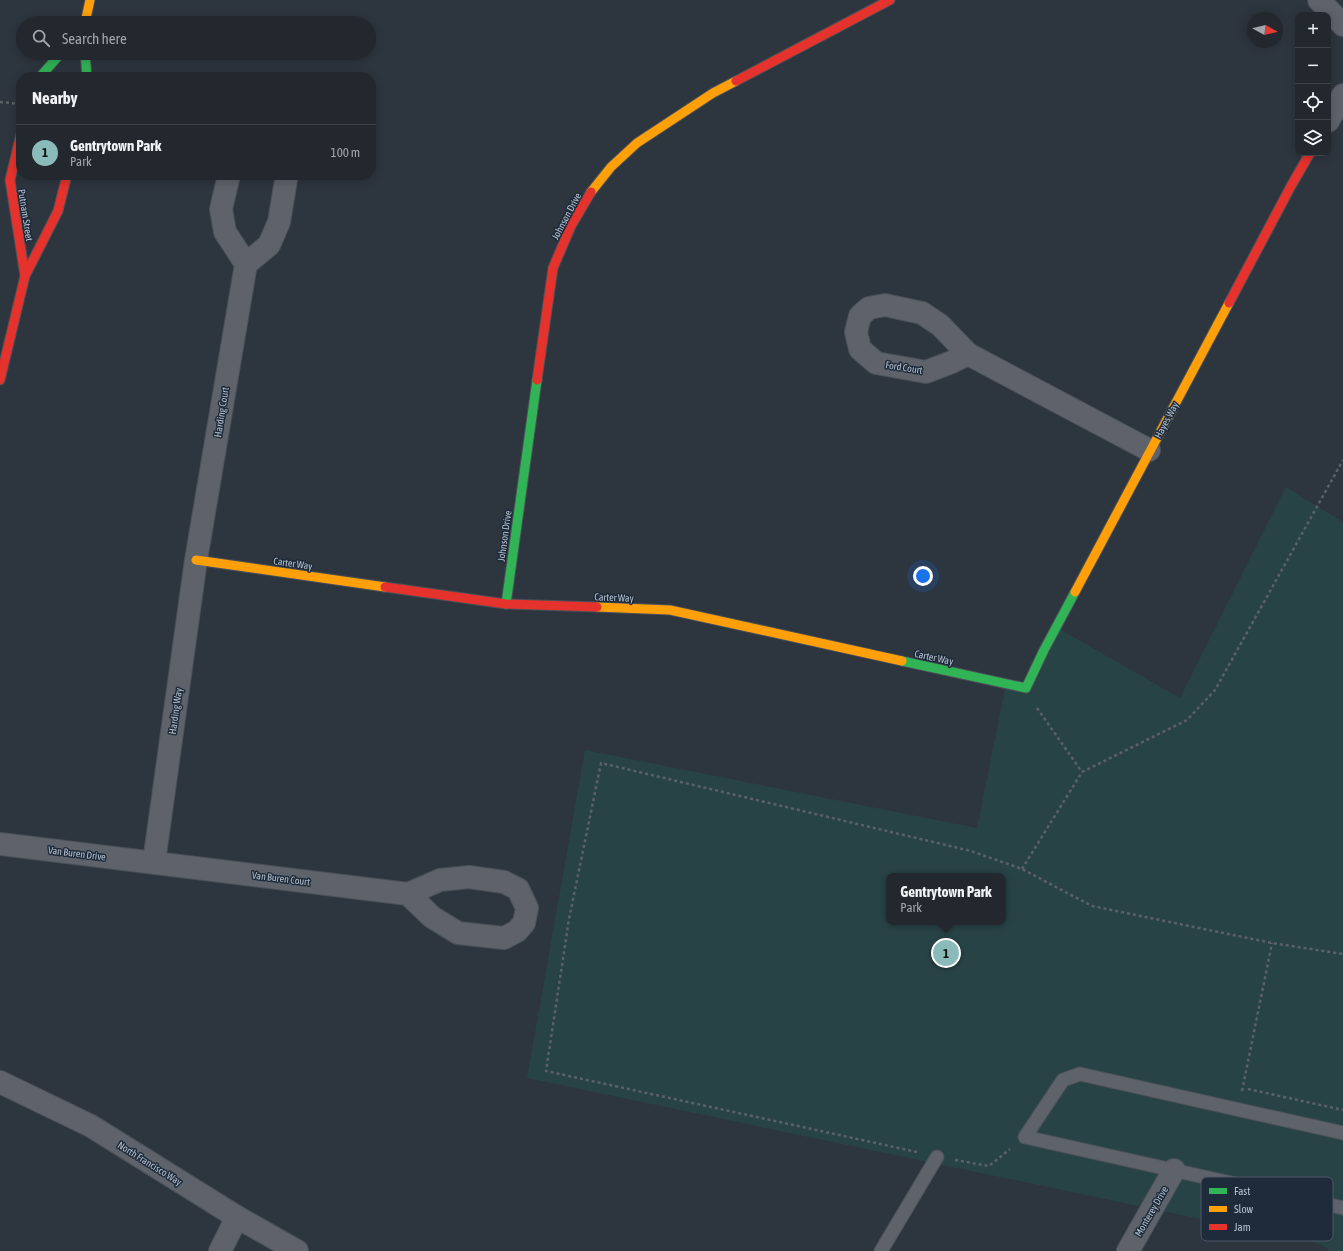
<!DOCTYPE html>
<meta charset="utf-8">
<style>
:root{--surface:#22282e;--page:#2e343a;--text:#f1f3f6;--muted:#a2a6aa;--line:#3f444a;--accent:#8bbbb9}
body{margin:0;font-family:"Asap Condensed",sans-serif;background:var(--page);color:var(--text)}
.controls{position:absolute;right:12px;top:12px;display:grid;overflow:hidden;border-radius:8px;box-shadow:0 2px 10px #0003}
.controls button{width:36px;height:36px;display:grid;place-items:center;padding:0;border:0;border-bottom:1px solid var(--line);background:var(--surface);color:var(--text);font:20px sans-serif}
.compass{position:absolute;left:1247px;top:12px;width:36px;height:36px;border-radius:50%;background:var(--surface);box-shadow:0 2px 10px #0003;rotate:98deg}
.you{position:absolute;left:923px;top:576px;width:14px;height:14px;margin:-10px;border:3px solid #fff;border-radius:50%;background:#1a73e8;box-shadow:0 0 0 6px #1a73e833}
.badge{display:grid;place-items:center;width:26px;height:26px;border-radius:50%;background:var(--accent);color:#111;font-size:13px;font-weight:700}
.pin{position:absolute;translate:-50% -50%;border:2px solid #fff;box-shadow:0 1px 4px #0006}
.popup{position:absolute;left:886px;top:873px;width:120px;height:52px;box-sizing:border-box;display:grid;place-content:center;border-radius:8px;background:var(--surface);filter:drop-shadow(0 1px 3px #0005);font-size:13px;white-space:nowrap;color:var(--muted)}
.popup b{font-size:15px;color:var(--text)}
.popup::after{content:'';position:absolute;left:50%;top:100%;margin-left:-8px;border:8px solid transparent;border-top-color:var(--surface)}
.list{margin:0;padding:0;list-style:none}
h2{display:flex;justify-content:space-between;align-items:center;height:52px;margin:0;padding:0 16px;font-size:17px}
h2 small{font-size:13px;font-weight:400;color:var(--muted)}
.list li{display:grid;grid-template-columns:26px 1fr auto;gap:12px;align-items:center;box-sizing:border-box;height:56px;padding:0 16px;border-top:1px solid var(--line)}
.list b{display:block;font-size:15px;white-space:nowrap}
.list p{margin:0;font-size:13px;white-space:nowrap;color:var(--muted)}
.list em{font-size:13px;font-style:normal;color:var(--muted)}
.icon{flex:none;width:22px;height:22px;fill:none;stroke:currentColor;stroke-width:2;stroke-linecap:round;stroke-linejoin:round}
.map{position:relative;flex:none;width:1343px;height:1251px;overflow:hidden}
.search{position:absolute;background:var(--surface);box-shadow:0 2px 10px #0003;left:16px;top:16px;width:360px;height:44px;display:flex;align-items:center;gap:10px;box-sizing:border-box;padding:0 14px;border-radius:22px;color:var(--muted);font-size:15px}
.panel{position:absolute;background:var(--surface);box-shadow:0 2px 10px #0003;left:16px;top:72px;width:360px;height:108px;border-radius:16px}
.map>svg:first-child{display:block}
.green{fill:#284346;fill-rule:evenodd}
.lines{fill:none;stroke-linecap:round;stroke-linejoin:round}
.lane-casing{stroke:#4b5158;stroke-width:15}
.street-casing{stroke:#4b5158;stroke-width:24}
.fast-casing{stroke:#4b5158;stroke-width:11}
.slow-casing{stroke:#4b5158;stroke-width:11}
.jam-casing{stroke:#4b5158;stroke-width:11}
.path{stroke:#5a6268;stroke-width:2.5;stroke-dasharray:3 3;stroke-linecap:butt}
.lane{stroke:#5e636b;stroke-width:13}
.street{stroke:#5e636b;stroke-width:22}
.fast{stroke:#30b455;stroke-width:9}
.slow{stroke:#ff9f0a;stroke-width:9}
.jam{stroke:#e5322d;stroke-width:9}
.labels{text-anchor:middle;stroke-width:3;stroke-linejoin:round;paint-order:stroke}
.street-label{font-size:10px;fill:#b7c1ce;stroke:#1e2b3b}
.key{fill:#1e2b3b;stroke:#4c5867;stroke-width:1}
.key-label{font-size:11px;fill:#b7c1ce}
</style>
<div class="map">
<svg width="1343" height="1251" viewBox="0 0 1343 1251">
<rect width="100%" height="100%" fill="#2d353e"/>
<path class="green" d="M1286,487L1343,522V1251H1330L1320,1244L527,1078L585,750L977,828L1006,684L1026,688L1056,627L1180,698ZM889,876H1003V922H889Z"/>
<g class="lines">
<defs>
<path id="lane" d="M1343,1133L1080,1074L1063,1080L1025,1137L1343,1208
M881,1251L937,1157"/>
<path id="street" d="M1319,0L1343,25
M1328,121L1343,95
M229,175L221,209L225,232L246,264
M968,354L952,362L926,372L876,363L860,349L856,332L860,316L869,308L885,305L922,313L940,325L968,354L1149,450
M0,844L408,894L440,880L469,877L504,882L518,889L527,908L524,923L517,931L504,938L458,933L432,917L408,894
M154,862L196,560L246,264L269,245L279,222L286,180L285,175
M0,1082L91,1126L237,1217L297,1251
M220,1251L237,1217
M1128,1251L1174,1170"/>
<path id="fast" d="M85,53L87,77
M40,77L61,53
M506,604L537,380
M902,661L1026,688L1044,650L1075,592"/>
<path id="slow" d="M85,23L90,0
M591,192L611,167L637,143L713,93L736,81
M196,560L385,587
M1075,592L1229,303
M597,607L670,610L902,661"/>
<path id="jam" d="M736,81L890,0
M21,134L10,180L25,276
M1229,303L1291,186L1310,153
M0,380L25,276L58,211L67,175
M537,380L553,268L571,226L591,192
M385,587L506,604L597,607"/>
</defs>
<use href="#lane" class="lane-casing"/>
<use href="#street" class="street-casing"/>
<use href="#fast" class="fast-casing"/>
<use href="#slow" class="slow-casing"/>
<use href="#jam" class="jam-casing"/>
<path class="path" d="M0,102L21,104
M1037,708L1082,772
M1022,869L1082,772L1187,720L1215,690L1343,460
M1248,1089L1343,1110
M1242,1091L1272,943
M917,1152L546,1071L569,919L601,763L971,851L1022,869L1092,906L1272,943L1343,954
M955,1160L989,1166L1010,1149"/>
<use href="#lane" class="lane"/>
<use href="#street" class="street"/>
<use href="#fast" class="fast"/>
<use href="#slow" class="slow"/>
<use href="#jam" class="jam"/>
</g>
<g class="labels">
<g class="street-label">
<text transform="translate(26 215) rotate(81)" y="4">Putnam Street</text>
<text transform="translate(566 216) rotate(-62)" y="4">Johnson Drive</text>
<text transform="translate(904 367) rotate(9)" y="4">Ford Court</text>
<text transform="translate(221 412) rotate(-81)" y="4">Harding Court</text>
<text transform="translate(1166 420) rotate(-62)" y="4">Hayes Way</text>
<text transform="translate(504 536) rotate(-82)" y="4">Johnson Drive</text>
<text transform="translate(293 563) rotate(8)" y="4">Carter Way</text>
<text transform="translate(614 597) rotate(2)" y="4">Carter Way</text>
<text transform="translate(934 657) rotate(12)" y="4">Carter Way</text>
<text transform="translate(175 711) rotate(-82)" y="4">Harding Way</text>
<text transform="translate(77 853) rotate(7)" y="4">Van Buren Drive</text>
<text transform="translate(281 878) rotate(7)" y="4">Van Buren Court</text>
<text transform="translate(150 1163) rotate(32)" y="4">North Francisco Way</text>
<text transform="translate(1151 1211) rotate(-60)" y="4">Monterey Drive</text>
</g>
</g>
<rect x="1201" y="1177" width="132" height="64" rx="6" class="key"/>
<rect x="1209" y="1188" width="18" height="6" fill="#30b455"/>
<rect x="1209" y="1206" width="18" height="6" fill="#ff9f0a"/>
<rect x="1209" y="1224" width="18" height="6" fill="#e5322d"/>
<g class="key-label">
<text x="1234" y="1195">Fast</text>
<text x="1234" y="1213">Slow</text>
<text x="1234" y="1231">Jam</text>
</g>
</svg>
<div class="controls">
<button>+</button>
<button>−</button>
<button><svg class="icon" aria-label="locate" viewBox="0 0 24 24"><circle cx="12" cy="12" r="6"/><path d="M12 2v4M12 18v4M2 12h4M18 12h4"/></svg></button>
<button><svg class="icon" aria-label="layers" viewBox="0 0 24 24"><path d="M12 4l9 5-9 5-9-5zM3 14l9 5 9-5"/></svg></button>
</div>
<svg class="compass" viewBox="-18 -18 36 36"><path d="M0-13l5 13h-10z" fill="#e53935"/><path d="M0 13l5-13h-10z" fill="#a2a6aa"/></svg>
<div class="you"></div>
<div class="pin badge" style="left:946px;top:953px">1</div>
<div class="popup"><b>Gentrytown Park</b>Park</div>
<div class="search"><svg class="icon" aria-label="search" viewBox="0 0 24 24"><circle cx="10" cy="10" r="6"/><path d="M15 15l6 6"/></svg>Search here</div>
<section class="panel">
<h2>Nearby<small></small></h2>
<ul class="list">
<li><span class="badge">1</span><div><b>Gentrytown Park</b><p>Park</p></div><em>100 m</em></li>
</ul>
</section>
</div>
